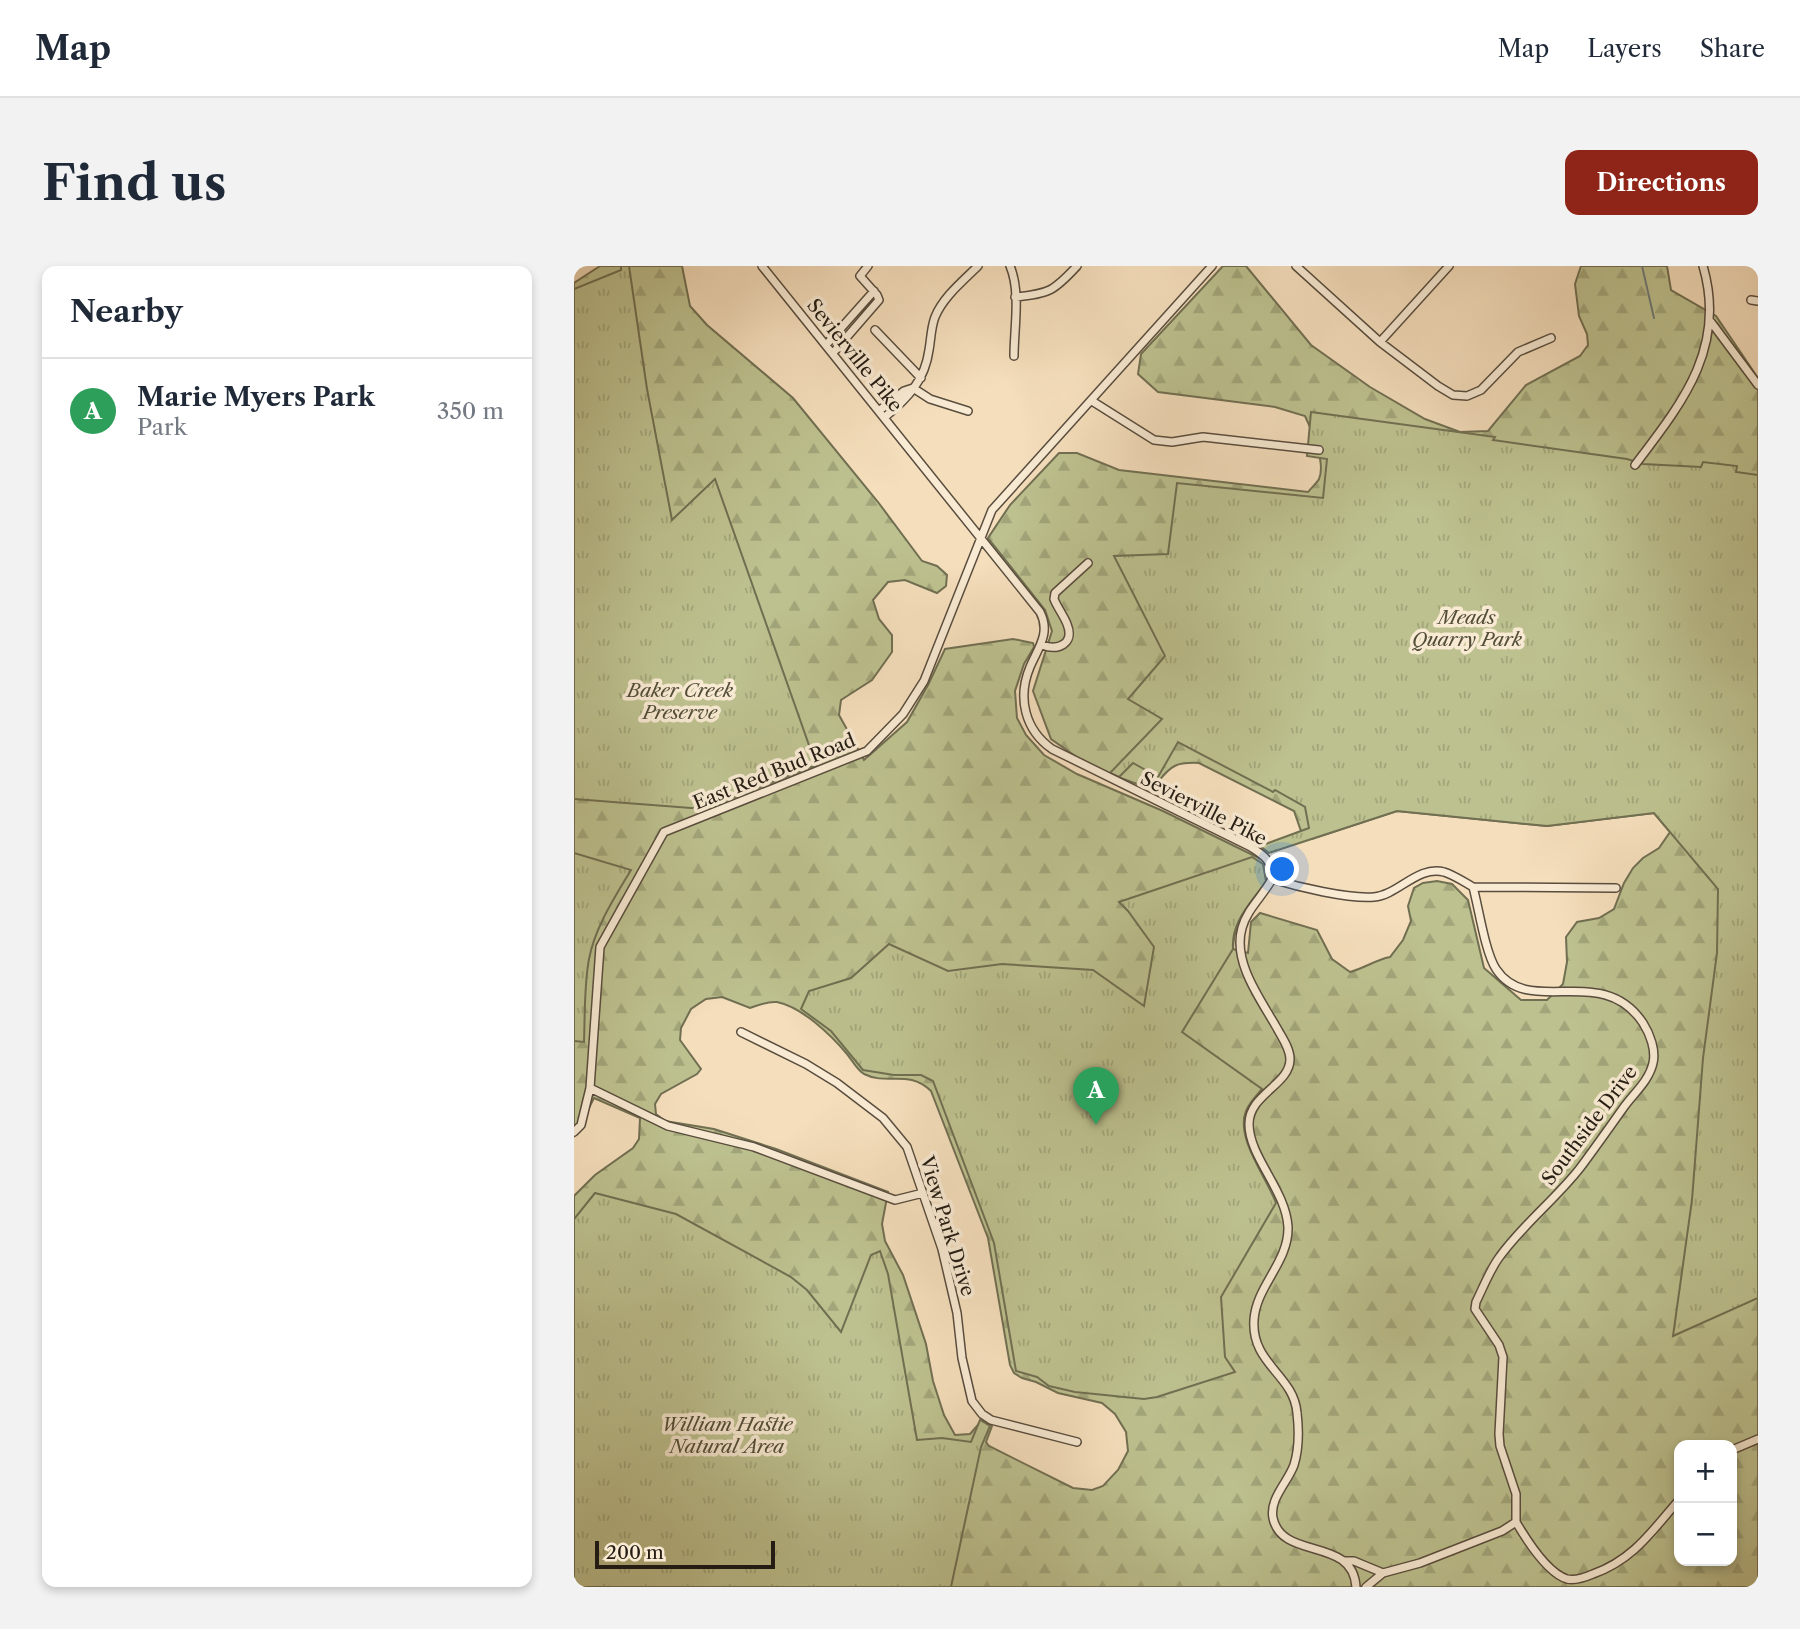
<!DOCTYPE html>
<meta charset="utf-8">
<style>
:root{--surface:#fff;--page:#f2f2f3;--text:#1f2937;--muted:#747a83;--line:#e0e1e3;--accent:#8f2418}
body{margin:0;font-family:"Libre Caslon Text",serif;background:var(--page);color:var(--text)}
.controls{position:absolute;right:21px;bottom:21px;display:grid;overflow:hidden;border-radius:14px;box-shadow:0 4px 10px #0003}
.controls button{width:63px;height:63px;display:grid;place-items:center;padding:0;border:0;border-bottom:2px solid var(--line);background:var(--surface);color:var(--text);font:35px sans-serif}
.scale{position:absolute;left:21px;bottom:18px;width:180px;box-sizing:border-box;padding-left:7px;border:4px solid #251d14;border-top:0;font-size:19px;line-height:24px;white-space:nowrap;color:#251d14;-webkit-text-stroke:5px #f8ead3;paint-order:stroke}
.you{position:absolute;left:709px;top:604px;width:24px;height:24px;margin:-18px;border:5px solid #fff;border-radius:50%;background:#1a73e8;box-shadow:0 0 0 10px #1a73e833}
.badge{display:grid;place-items:center;width:46px;height:46px;border-radius:50%;background:var(--accent);color:#fff;font-size:23px;font-weight:700}
.pin{position:absolute;translate:-50% -58px;filter:drop-shadow(0 2px 4px #0008)}
.pin::after{content:'';position:absolute;top:37px;width:24px;height:21px;background:inherit;clip-path:polygon(0 0,100% 0,50% 100%)}
.list{margin:0;padding:0;list-style:none}
h2{display:flex;justify-content:space-between;align-items:center;height:91px;margin:0;padding:0 28px;font-size:30px}
h2 small{font-size:23px;font-weight:400;color:var(--muted)}
.list li{display:grid;grid-template-columns:46px 1fr auto;gap:21px;align-items:center;box-sizing:border-box;height:105px;padding:0 28px;border-top:2px solid var(--line)}
.list b{display:block;font-size:26px;white-space:nowrap}
.list p{margin:0;font-size:23px;white-space:nowrap;color:var(--muted)}
.list em{font-size:23px;font-style:normal;color:var(--muted)}
.map{position:relative;flex:none;width:1184px;height:1321px;overflow:hidden;border-radius:14px}
header{display:flex;align-items:center;gap:42px;box-sizing:border-box;height:98px;padding:0 35px;background:var(--surface);border-bottom:2px solid var(--line)}
header strong{font-size:33px}
nav{display:flex;gap:38px;margin-inline-start:auto;font-size:24px}
.intro{display:flex;align-items:center;justify-content:space-between;box-sizing:border-box;height:168px;padding:0 42px}
h1{margin:0;font-size:49px}
.button{padding:18px 32px;border-radius:14px;background:var(--accent);color:#fff;font-size:24px;font-weight:700}
main{display:flex;gap:42px;padding:0 42px}
aside{flex:1;background:var(--surface);border-radius:14px;box-shadow:0 4px 10px #0003}
.map>svg:first-child{display:block}
.forest{fill:url(#forest-firs);stroke:#716f52;stroke-width:2;fill-rule:evenodd}
.park{fill:url(#park-tufts);stroke:#716f52;stroke-width:2}
.lines{fill:none;stroke-linecap:round;stroke-linejoin:round}
.stream{stroke:#6f7b78;stroke-width:2}
.minor-casing{stroke:#594d3e;stroke-width:10}
.minor{stroke:#f8ead3;stroke-width:7}
.labels{text-anchor:middle;stroke-width:7;stroke-linejoin:round;paint-order:stroke}
.street-label{font-size:19px;fill:#251d14;stroke:#f8ead3}
.park-label{font-size:19px;font-style:italic;fill:#534e39;stroke:#f8ead3}
</style>
<header>
<strong>Map</strong>
<nav><a>Map</a><a>Layers</a><a>Share</a></nav>
</header>
<div class="intro"><h1>Find us</h1><a class="button">Directions</a></div>
<main>
<aside>
<h2>Nearby<small></small></h2>
<ul class="list">
<li><span class="badge" style="background:#2e9e5b">A</span><div><b>Marie Myers Park</b><p>Park</p></div><em>350 m</em></li>
</ul>
</aside>
<div class="map">
<svg width="1184" height="1321" viewBox="0 0 1184 1321">
<defs>
<pattern id="forest-firs" width="22" height="20" patternUnits="userSpaceOnUse" patternTransform="scale(1.75)"><rect width="22" height="20" fill="#bdc18f"/><path d="M5 1l3.5 6h-7zM16 11l3.5 6h-7z" fill="#a2a57a"/></pattern>
<pattern id="park-tufts" width="24" height="20" patternUnits="userSpaceOnUse" patternTransform="scale(1.75)"><rect width="24" height="20" fill="#bdc18f"/><path d="M3 7l-1-3M5 7V3M7 7l1-3M15 17l-1-3M17 17v-4M19 17l1-3" fill="none" stroke="#a2a57a"/></pattern>
</defs>
<rect width="100%" height="100%" fill="#f5debc"/>
<filter id="stains"><feTurbulence type="fractalNoise" baseFrequency=".00286" numOctaves="4"/><feColorMatrix values="0 0 0 0 .2 0 0 0 0 .09 0 0 0 0 .02 0 0 0 .5 -.17"/></filter>
<radialGradient id="worn" r=".72"><stop offset=".6" stop-color="#630" stop-opacity="0"/><stop offset="1" stop-color="#630" stop-opacity=".3"/></radialGradient>
<path class="forest" d="M26,0H108L116,40L133,59L219,132L304,236L348,295L363,300L373,309L372,320L363,327L331,314L314,316L299,334L305,353L318,369V386L298,414L267,434L265,449L290,494L333,456L354,419L371,383L439,373L459,377L460,381L450,398L441,425L443,452L452,469L470,489L503,508L589,545L689,594L695,608C682,637 660,648 659,683L674,687L677,656L686,647L743,664L758,693L776,706C791,702 801,694 816,691L829,674L837,655L834,640L840,622L849,617L863,615L878,618L894,634L910,702L947,734H973L989,718L993,696L992,671L1003,656L1025,652L1040,643L1050,617L1059,602L1069,592L1085,582L1096,566L1080,547L973,560L823,545L738,573L727,565L720,545L625,497C603,496 597,499 584,516L563,518L517,501L477,473L459,425L478,365L471,344L414,272L436,239L485,187H503L545,204L734,226C737,222 743,217 745,213C752,197 738,165 731,150L701,141L584,126L564,108L567,88L649,0H672L737,79L796,121L851,153L886,166L914,165L952,119L1006,90L1014,79L1013,68L1005,50L1001,18L1007,0H1093L1097,24L1142,50L1184,112V1321H0V930L21,909L59,882L65,873L66,852L20,832L0,871V17ZM148,731L176,742C184,739 194,735 203,736C228,741 257,769 273,788C278,794 283,804 290,808C314,820 334,803 357,825L414,972L436,1099L440,1107L448,1112L462,1116L484,1127L528,1137L541,1148L552,1166L554,1185L544,1204L529,1220L518,1224L499,1222L415,1180L412,1176L418,1160L409,1153L396,1168L381,1169L370,1149L359,1115L352,1078L329,1009L311,975L308,958L314,926L202,883L140,863L91,855L82,848L81,838L87,828L123,808L127,803L106,774L107,762L117,743L132,733ZM1105,1179H1158V1295H1105Z"/>
<path class="park" d="M47,0H55L73,123L98,254L141,213L242,499L130,543L0,533V23L47,4Z
M737,146L921,171L919,174L1053,193L1069,198L1127,201L1129,196L1163,200L1162,206L1184,209V1032L1099,1070L1118,934L1129,792L1143,687L1144,623L1080,547L973,560L823,545L695,587L686,580L735,562L731,541L701,524L699,526L604,476L584,511L559,497L545,511L536,507L588,453L554,433L591,390L540,290L594,288L603,217L749,232L753,193L733,190Z
M0,587L57,604C41,631 21,661 15,693C10,720 11,749 10,776L0,775Z
M678,591L689,598L692,615C678,637 657,654 659,683L608,766L688,823C682,830 675,837 672,845C661,872 693,912 702,937L647,1031L651,1091L661,1106L583,1131L570,1133L501,1126L475,1120L463,1111L442,1105L420,977L359,815L347,809H320L289,804L257,765L227,743L235,725L277,712L315,678L374,705L428,698L519,704L570,740L580,681L554,645L545,636Z
M21,927L102,948L217,1011L233,1024L267,1066L297,989L306,985L314,1008L343,1174L368,1172L397,1176L406,1154L416,1160L407,1181L377,1321H0V953Z"/>
<g class="lines">
<path class="stream" d="M1068,0L1080,52"/>
<defs>
<path id="minor" d="M188,0L466,346C477,367 464,382 456,401C443,432 451,464 478,483L675,580C690,589 699,595 698,613C689,630 673,643 668,662C658,697 688,735 704,764C709,773 716,783 716,793C716,819 675,828 675,858C675,891 712,924 714,961C715,996 682,1020 680,1054C677,1098 720,1109 723,1147C725,1164 725,1183 720,1199C714,1216 695,1233 699,1252C708,1295 779,1270 782,1321
M436,0C447,26 440,62 440,90
M722,0L806,76L864,120L879,129L893,130L907,124L944,86L977,72
M441,31C475,28 480,25 503,0
M1177,34L1184,35
M1137,56L1184,119
M301,64L347,112
M806,76L875,0
M252,79L300,25
M259,87L305,34L303,29L286,10L294,0
M339,122L356,133L394,145
M518,135L580,174L598,176L629,171L745,184
M306,144L330,125L339,122
M311,151C334,132 351,114 355,84C357,73 357,61 361,51C369,31 389,15 404,0
M1061,199C1108,137 1153,82 1129,0
M468,379C484,385 501,378 493,358C490,350 483,341 480,333L481,327L514,297
M698,613C724,621 774,633 800,631C824,629 844,599 870,606C880,609 890,616 899,621C905,643 911,686 922,703C955,753 1028,695 1069,757C1076,768 1082,784 1079,797C1075,815 1060,827 1050,841C1035,862 1021,882 1006,902C981,934 947,960 924,993C915,1006 909,1022 902,1036L901,1043L925,1079L929,1091L925,1168L926,1180L942,1228V1256
M899,621L1042,622
M167,766L232,798L263,817L309,852L333,881L368,983L383,1047L388,1092L398,1135L408,1148L417,1154L503,1176
M16,822L94,860L180,881L321,934L349,927
M0,866L7,859L16,822L26,681L90,566L293,485L329,448L350,415L418,244L638,0
M1158,1184L1184,1173
M942,1256C952,1273 973,1307 993,1313C1001,1315 1012,1311 1019,1308C1059,1294 1078,1265 1105,1234
M771,1295H780L809,1307
M792,1321L809,1307L846,1297L928,1265L942,1256"/>
</defs>
<use href="#minor" class="minor-casing"/>
<use href="#minor" class="minor"/>
</g>
<g class="labels">
<g class="street-label">
<text transform="translate(281 89) rotate(51)" y="7">Sevierville Pike</text>
<text transform="translate(200 505) rotate(-22)" y="7">East Red Bud Road</text>
<text transform="translate(630 542) rotate(27)" y="7">Sevierville Pike</text>
<text transform="translate(1015 859) rotate(-53)" y="7">Southside Drive</text>
<text transform="translate(374 960) rotate(73)" y="7">View Park Drive</text>
</g>
<g class="park-label">
<text x="893" y="358">Meads<tspan x="893" dy="22">Quarry Park</tspan></text>
<text x="106" y="431">Baker Creek<tspan x="106" dy="22">Preserve</tspan></text>
<text x="153" y="1165">William Hastie<tspan x="153" dy="22">Natural Area</tspan></text>
</g>
</g>
<rect width="100%" height="100%" filter="url(#stains)"/>
<rect width="100%" height="100%" fill="url(#worn)"/>
</svg>
<div class="controls">
<button>+</button>
<button>−</button>
</div>
<div class="scale">200 m</div>
<div class="you"></div>
<div class="pin badge" style="left:522px;top:859px;background:#2e9e5b">A</div>
</div>
</main>
